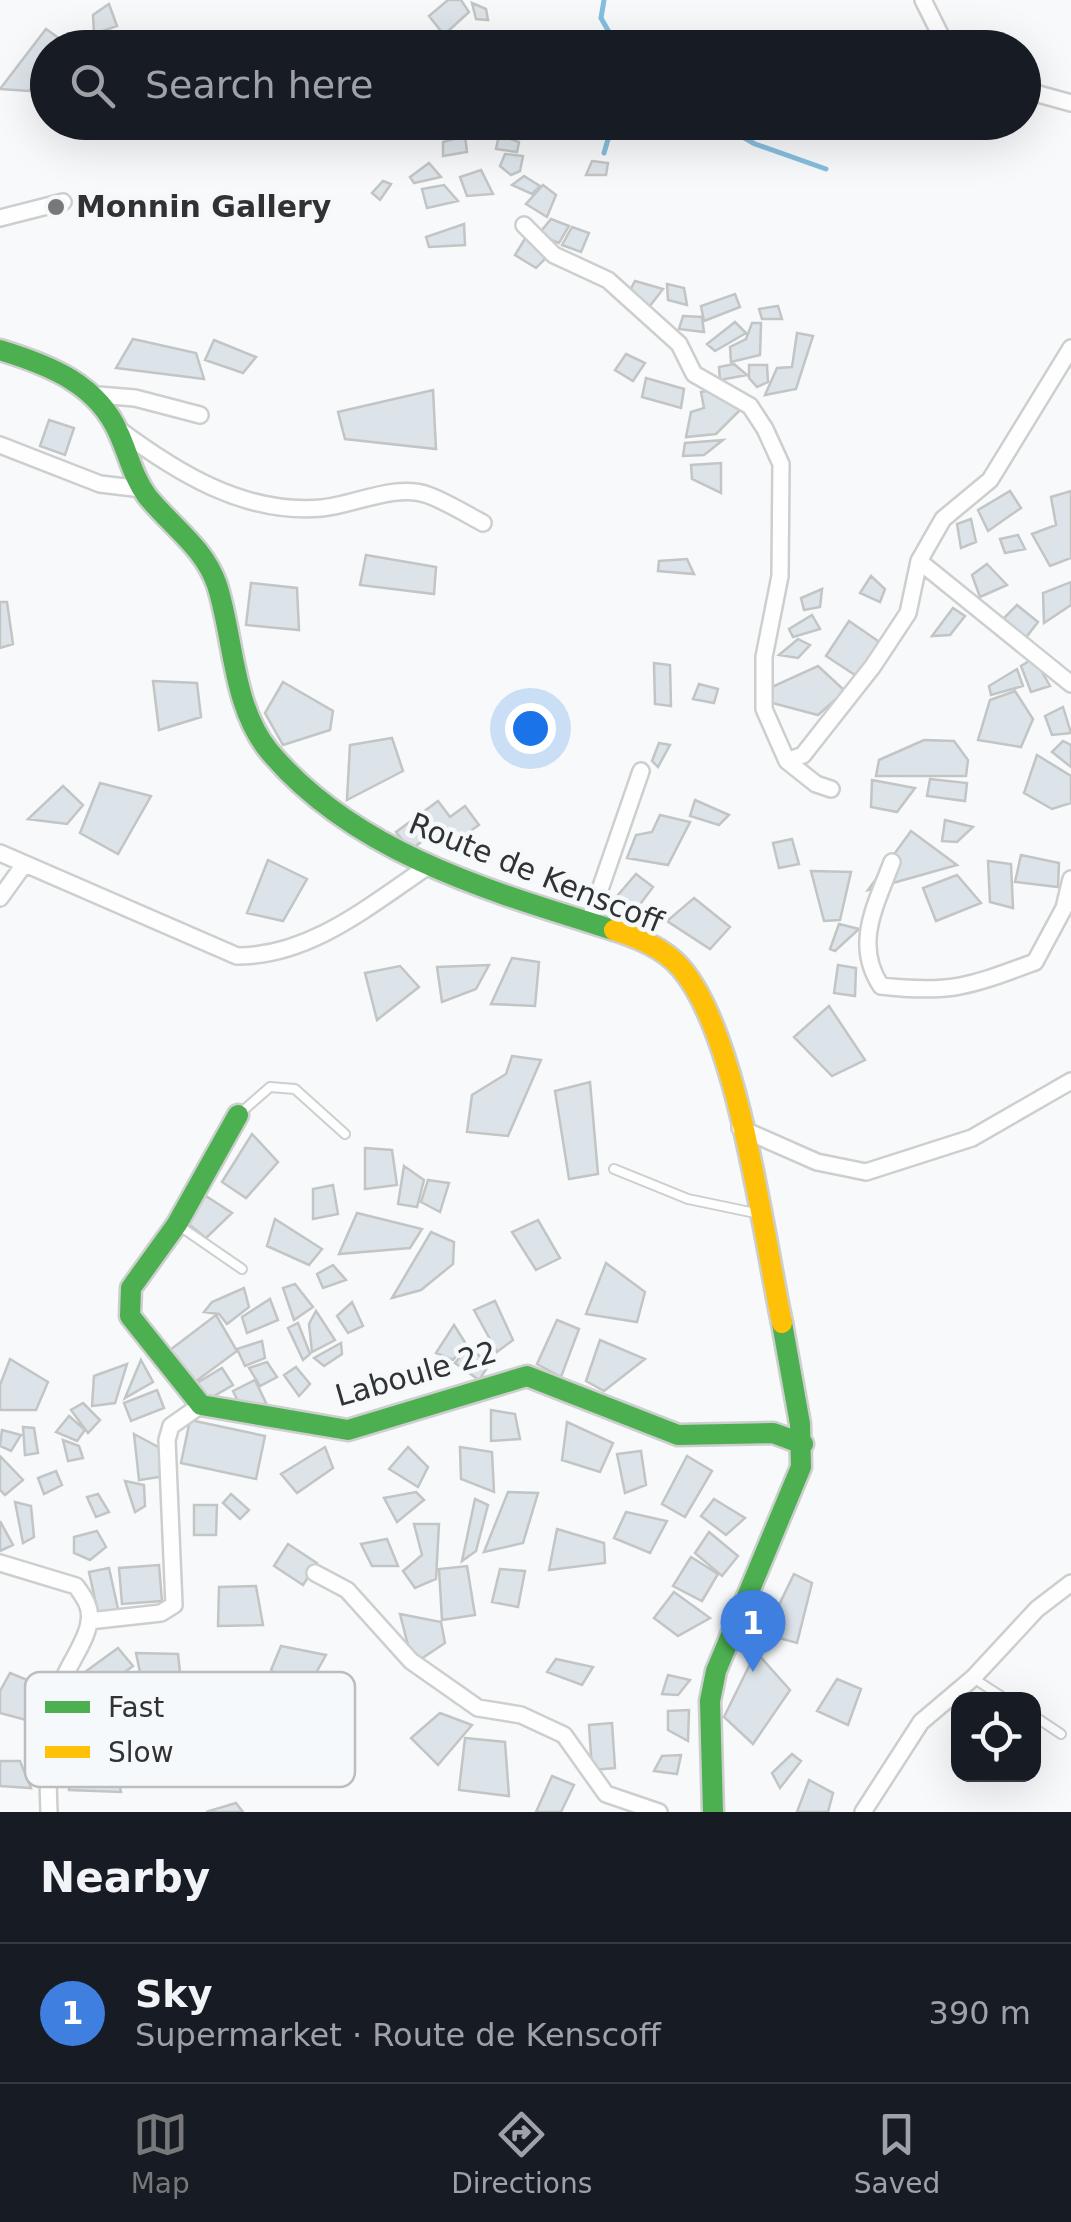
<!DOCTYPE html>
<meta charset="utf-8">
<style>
:root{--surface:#171b24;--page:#242831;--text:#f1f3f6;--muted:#9ea1a6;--line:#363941;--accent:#767879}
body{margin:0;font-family:"DejaVu Sans",sans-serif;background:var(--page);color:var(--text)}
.controls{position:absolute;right:30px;bottom:30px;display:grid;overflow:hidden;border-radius:20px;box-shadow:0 10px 40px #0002}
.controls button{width:90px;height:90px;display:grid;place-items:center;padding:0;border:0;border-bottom:2px solid var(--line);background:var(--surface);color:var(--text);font:50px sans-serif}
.you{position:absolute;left:530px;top:728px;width:35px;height:35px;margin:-25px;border:8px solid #fff;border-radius:50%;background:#1a73e8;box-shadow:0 0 0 15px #1a73e833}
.badge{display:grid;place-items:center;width:65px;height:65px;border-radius:50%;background:var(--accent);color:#fff;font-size:32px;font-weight:700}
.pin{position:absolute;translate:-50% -82px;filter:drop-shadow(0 2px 5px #0008)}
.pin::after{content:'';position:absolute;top:52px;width:35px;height:30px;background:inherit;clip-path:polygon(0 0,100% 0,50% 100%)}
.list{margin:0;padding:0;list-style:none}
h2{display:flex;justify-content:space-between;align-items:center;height:130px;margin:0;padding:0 40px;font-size:42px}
h2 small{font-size:32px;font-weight:400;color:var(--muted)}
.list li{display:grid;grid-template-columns:65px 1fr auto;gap:30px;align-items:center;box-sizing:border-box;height:140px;padding:0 40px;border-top:2px solid var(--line)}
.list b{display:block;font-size:38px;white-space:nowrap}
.list p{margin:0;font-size:32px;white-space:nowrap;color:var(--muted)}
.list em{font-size:32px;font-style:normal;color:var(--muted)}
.icon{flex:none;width:55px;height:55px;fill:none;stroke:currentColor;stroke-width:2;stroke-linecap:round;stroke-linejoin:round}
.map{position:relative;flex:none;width:1071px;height:1812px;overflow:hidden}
.search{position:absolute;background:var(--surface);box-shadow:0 10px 40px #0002;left:30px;right:30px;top:30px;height:110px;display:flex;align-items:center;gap:25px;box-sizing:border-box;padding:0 35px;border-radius:55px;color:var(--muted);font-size:38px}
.sheet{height:270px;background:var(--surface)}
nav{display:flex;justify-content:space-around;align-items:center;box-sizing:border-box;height:140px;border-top:2px solid var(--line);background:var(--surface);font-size:28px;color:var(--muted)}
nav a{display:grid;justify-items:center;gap:5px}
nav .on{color:var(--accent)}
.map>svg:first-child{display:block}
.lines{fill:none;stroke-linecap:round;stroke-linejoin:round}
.stream{stroke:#85bede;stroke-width:5}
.building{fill:#dce4ea;stroke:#c3c5c5;stroke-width:2.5}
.lane-casing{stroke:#cdcfcf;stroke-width:12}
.street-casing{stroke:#cdcfcf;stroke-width:20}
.fast-casing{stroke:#cdcfcf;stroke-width:25}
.slow-casing{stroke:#cdcfcf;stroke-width:25}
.lane{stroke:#fefefe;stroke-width:8}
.street{stroke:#fefefe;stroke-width:15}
.fast{stroke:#4caf50;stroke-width:20}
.slow{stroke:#ffc107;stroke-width:20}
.poi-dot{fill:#767879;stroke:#f6f9fb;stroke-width:4}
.labels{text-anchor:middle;stroke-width:9;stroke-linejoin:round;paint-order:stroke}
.poi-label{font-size:30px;font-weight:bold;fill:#313233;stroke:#f6f9fb;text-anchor:start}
.street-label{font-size:30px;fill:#313233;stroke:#f6f9fb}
.key{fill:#f6f9fb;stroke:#bbbdbf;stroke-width:2.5}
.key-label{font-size:28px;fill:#313233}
</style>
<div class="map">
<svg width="1071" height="1812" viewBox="0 0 1071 1812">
<rect width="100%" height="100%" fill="#f7f9fa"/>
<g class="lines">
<path class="stream" d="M604,0L601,18L618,48
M716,122L755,144L826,169
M604,153L613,122"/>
</g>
<path class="building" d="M448,0H461L469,12L444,35L429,16Z
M472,3L486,9L488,20L476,19Z
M109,4L117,26L94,34L93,15Z
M46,29L64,42L61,48H48V66L29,91L0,89Z
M499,135L519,142L517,152L496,149Z
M465,136L467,152L443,156V142Z
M505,154L523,156L520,171L511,175L500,166Z
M592,161L608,163L606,175H586Z
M429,163L441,177L414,183L410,177Z
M481,170L493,194L467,196L460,177Z
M524,176L540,186L532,194L512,185Z
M383,181L391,184L380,200L372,193Z
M444,185L458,201L427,208L422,189Z
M543,185L556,195L547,217L526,204Z
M551,219L569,226L559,243L538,235Z
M464,224L465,245L429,247L426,237Z
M572,227L589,233L581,252L562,245Z
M526,237L546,258L536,268L515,255Z
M635,281L663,289L646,311L627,296Z
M667,284L684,288L687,305L668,300Z
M735,294L740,307L704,321L701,306Z
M778,306L782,319H762L759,309Z
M683,316L702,317L704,332L679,329Z
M735,322L746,333L715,351L707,344Z
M752,323H761L760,355L731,362L730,347L746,339Z
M797,333L813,336L796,389L765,395L777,368L792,367Z
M133,339L196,353L204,379L116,368Z
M214,340L256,357L243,373L205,360Z
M626,354L645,363L633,381L615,370Z
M734,364L747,375L720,380L719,367Z
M749,365H767L768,382L757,387L749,378Z
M646,378L684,389L681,408L642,397Z
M433,390L436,449L345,439L338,412Z
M712,390L743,407L716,434L686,437L691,412L704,408L701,392Z
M49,420L74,428L65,455L40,446Z
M723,440L704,455L683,456L685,443Z
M721,463V493L692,479L691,465Z
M1010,491L1021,508L988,531L978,510Z
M1071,491V558L1050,566L1032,534L1056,525L1051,497Z
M971,519L976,542L961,548L957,524Z
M1018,535L1025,549L1005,553L1000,539Z
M366,555L436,567L434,594L360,585Z
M687,559L694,574L658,571L659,561Z
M987,564L1007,585L980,597L972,575Z
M871,576L885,589L880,602L860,593Z
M1071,582V605L1044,623L1043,593Z
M251,583L297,588L299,630L246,625Z
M822,589L820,607L804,610L801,598Z
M0,602H7L13,644L0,648Z
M1017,605L1038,622L1021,644L1001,621Z
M953,608L965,616L950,635L932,636Z
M812,615L820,629L793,637L789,629Z
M849,621L881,643L858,677L826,656Z
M798,639L810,645L798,658L779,655Z
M1034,658L1050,686L1031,692L1021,666Z
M654,663L670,665L671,706L655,704Z
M818,666L845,691L818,715L761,700L774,686Z
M1017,669L1023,686L991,695L989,686Z
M153,681L197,683L201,717L159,730Z
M283,682L333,711L330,730L283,745L265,713Z
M699,684L718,689L714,703L693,699Z
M1015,691L1033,719L1021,747L978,740L990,700Z
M1063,707L1071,733L1052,735L1045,716Z
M392,738L403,771L347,800L350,745Z
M924,740L954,741L968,760L966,776H876L879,760Z
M1063,741L1071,745V767L1052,752Z
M659,743L670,745L658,767L652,761Z
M1037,755L1071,776V803L1052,809L1024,793Z
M930,779L967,783L965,801L927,796Z
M872,780L915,788L897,812L871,807Z
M100,783L151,796L118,854L80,833Z
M63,786L83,805L67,824L28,819Z
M695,800L729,815L719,825L690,816Z
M438,801L450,817L465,806L479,825L446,848L435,832L410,850L396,832Z
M660,815L690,822L668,865L627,858L636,835L652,832Z
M945,820L973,827L957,842L942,841Z
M911,831L957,865L868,890Z
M792,839L799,864L779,868L773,843Z
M1021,855L1059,863L1058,887L1015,882Z
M268,860L307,879L283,921L247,913Z
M988,861L1011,864L1013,908L990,902Z
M811,871L851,872L840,920L824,921Z
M636,874L653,887L635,911L612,902Z
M957,875L981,903L936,921L923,888Z
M694,898L730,927L710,949L667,921Z
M839,924L859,929L835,951L830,949Z
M512,958L539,962L535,1006L491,1004Z
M489,965L476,989L442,1002L437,967Z
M838,965L856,968L855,996L834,993Z
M400,966L419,987L377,1020L365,973Z
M829,1006L865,1060L832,1076L794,1037Z
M512,1056L541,1060L508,1136L467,1132L472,1095L506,1074Z
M590,1082L598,1174L569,1179L555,1091Z
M252,1134L278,1162L246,1198L222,1182Z
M365,1148L392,1150L397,1185L365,1189Z
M404,1166L424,1180L417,1207L398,1204Z
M428,1180L449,1183L440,1212L421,1202Z
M333,1185L338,1214L313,1219V1189Z
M206,1196L232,1213L206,1238L181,1218Z
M357,1213L422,1229L410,1248L339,1254Z
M275,1219L322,1249L309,1265L267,1246Z
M538,1220L560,1258L536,1270L512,1232Z
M431,1232L454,1242L453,1264L421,1290L392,1298Z
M606,1263L645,1292L637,1322L586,1314Z
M333,1265L346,1280L323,1288L317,1274Z
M295,1284L313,1307L294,1320L283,1288Z
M244,1288L249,1307L227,1324L219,1314L204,1312L212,1302Z
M270,1299L278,1320L247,1333L242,1317Z
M495,1301L513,1340L497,1352L474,1310Z
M352,1302L363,1326L348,1333L337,1316Z
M316,1311L335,1340L312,1352L309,1324Z
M216,1315L237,1351L188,1387L166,1353Z
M557,1320L579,1329L561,1377L537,1364Z
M298,1323L310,1354L303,1360L288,1328Z
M454,1325L466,1344L453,1360L436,1353Z
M600,1340L645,1359L604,1391L586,1381Z
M262,1341L265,1358L245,1366L237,1349Z
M341,1343L342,1354L324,1366L314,1358Z
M469,1346L489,1365L479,1380L455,1363Z
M10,1359L48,1382L36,1410H0V1385Z
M141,1360L153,1382L125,1398Z
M267,1362L277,1377L260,1386L249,1368Z
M127,1364L115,1403L92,1406L94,1376Z
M296,1367L310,1384L299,1396L284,1375Z
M222,1368L233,1385L207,1400L197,1383Z
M255,1380L266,1403L244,1414L233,1391Z
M157,1390L164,1408L131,1421L124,1403Z
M83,1403L100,1420L88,1433L71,1410Z
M491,1410L515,1414L520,1439L491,1441Z
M69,1416L85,1430L77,1441L56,1432Z
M190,1420L265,1436L256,1479L181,1463Z
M567,1422L613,1443L600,1472L562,1460Z
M23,1427L34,1428L38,1453L25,1455Z
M2,1430L21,1435L11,1451L0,1446Z
M134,1434L162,1449L166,1476L139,1480Z
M63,1440L79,1446L83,1458L68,1461Z
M325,1447L333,1468L297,1493L281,1474Z
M408,1447L428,1467L418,1487L389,1469Z
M460,1447L492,1452L494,1492L461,1479Z
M641,1451L646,1485L625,1493L617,1454Z
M0,1456L23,1480L5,1495L0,1490Z
M687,1456L712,1471L685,1517L662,1504Z
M56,1471L62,1485L44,1494L38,1478Z
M125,1481L144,1485L145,1506L135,1512Z
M416,1492L424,1500L397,1522L384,1498Z
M508,1492L538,1493L523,1543L484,1552Z
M98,1494L109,1512L96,1517L87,1497Z
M231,1494L249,1510L240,1519L223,1503Z
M475,1499L488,1505L476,1551L462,1561Z
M714,1499L745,1518L726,1535L701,1516Z
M15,1502L31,1506L34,1537L23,1543Z
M194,1505H217L216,1535H194Z
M626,1512L667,1521L650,1553L614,1538Z
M0,1521L13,1545L0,1551Z
M414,1524H439L436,1579L415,1588L403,1571L422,1555Z
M557,1529L604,1543L605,1563L549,1570Z
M97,1531L106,1547L90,1560L74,1553V1537Z
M709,1532L738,1556L722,1576L695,1553Z
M387,1539L398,1566H372L361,1544Z
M288,1544L317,1563L303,1585L274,1566Z
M691,1557L718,1574L702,1601L673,1586Z
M159,1565L162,1601L122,1604L119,1568Z
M467,1566L475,1615L442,1620L439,1569Z
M109,1568L118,1609L98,1613L89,1572Z
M500,1569L525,1571L518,1607L492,1602Z
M794,1574L812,1583L797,1643L765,1634Z
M256,1586L263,1625L218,1626L219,1587Z
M674,1592L710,1618L678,1636L654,1618Z
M400,1614L441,1622L445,1643L421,1659L411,1657Z
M281,1646L326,1655L302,1698L271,1670Z
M118,1648L133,1666L99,1691L85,1672Z
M756,1652L790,1690L753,1744L724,1717Z
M136,1653L178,1654L181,1681L141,1677Z
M556,1659L593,1667L582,1685L547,1672Z
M10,1673L37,1684L26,1720L0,1713V1691Z
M668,1675L690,1680L678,1695L662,1694Z
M837,1679L861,1689L848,1725L817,1711Z
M689,1710L688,1741L668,1730V1711Z
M440,1713L472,1725L438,1765L411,1738Z
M612,1723L615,1768L592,1770L589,1725Z
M465,1738L505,1742L509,1796L459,1790Z
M113,1752L121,1792L69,1790L70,1762Z
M792,1754L801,1761L780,1788L772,1773Z
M681,1755L677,1774L654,1771L662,1756Z
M0,1761H20L31,1788L0,1786Z
M552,1776L574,1785L561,1812H536Z
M809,1780L833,1793L828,1812H797Z
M236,1803L243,1812H206Z"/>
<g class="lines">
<defs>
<path id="lane" d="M238,1115L270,1087L295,1089L345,1134
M614,1169L688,1199L755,1213
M181,1227L242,1269
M973,1678L1007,1700
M1034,1716L1061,1734"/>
<path id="street" d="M923,0L947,48
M1024,90L1071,103
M0,218L63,202
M524,225L554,255L608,280L679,344L694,374L750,406L765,429L781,464L780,576L764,657V709L787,761L816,784L831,789
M1071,348L990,480L943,519L919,561L1071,684
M98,395L135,398L200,415
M117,428C176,472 244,515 322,508C354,505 396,483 428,495C447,502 466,514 483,523
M0,445L100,484L142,489
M787,761L803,755L873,666L908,613L919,561
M0,853L237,956C310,956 369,906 427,867
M892,862C876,905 853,944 881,986C951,994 970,986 1035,962L1064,908L1071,879
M0,898L23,866
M588,924L641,771
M740,1128L817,1162L866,1172L972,1138L1071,1081
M0,1563L76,1586C84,1597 92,1608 89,1622C87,1640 70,1662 63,1680C47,1723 47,1766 49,1812
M315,1573L347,1590L411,1661L478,1708L521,1715L564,1735L606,1794L659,1812
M89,1621L161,1613L174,1605L167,1440L171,1426L201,1405
M863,1812L921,1722L973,1678L1037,1609L1071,1583"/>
<path id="fast" d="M0,350C49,365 98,384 119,434C129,456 133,477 147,496C171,526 204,547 217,585C234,638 232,706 269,751C354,853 492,892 614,930
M238,1115L177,1224L131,1288L130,1316L201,1405L348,1430L527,1376L678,1435L773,1433L803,1444
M713,1812L710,1701L716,1671L801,1467L800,1424L782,1323"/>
<path id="slow" d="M614,930C638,938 664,948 681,968C738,1034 763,1233 782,1323"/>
</defs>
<use href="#lane" class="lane-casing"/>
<use href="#street" class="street-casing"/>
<use href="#fast" class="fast-casing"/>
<use href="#slow" class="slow-casing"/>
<use href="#lane" class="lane"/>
<use href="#street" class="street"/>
<use href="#fast" class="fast"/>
<use href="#slow" class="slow"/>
</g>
<circle class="poi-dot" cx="56" cy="207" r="10"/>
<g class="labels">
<g class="poi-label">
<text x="76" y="217">Monnin Gallery</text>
</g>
<g class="street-label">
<text transform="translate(536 873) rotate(22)" y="10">Route de Kenscoff</text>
<text transform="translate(416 1374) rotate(-16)" y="10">Laboule 22</text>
</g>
</g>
<rect x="25" y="1672" width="330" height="115" rx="15" class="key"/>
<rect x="45" y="1701" width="45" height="12" fill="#4caf50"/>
<rect x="45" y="1746" width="45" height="12" fill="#ffc107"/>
<g class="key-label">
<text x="108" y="1717">Fast</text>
<text x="108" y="1762">Slow</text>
</g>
</svg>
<div class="controls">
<button><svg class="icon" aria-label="locate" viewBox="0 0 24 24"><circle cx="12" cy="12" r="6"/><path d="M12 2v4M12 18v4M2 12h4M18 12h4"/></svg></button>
</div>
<div class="you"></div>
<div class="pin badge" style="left:753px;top:1672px;background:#3f7fe0">1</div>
<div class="search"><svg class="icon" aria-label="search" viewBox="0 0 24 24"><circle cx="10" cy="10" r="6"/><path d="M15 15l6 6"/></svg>Search here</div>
</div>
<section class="sheet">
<h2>Nearby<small></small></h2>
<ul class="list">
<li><span class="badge" style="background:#3f7fe0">1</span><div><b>Sky</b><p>Supermarket · Route de Kenscoff</p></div><em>390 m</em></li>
</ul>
</section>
<nav>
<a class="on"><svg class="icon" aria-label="map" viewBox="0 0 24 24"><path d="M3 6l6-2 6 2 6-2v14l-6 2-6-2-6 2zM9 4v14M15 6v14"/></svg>Map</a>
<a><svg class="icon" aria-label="directions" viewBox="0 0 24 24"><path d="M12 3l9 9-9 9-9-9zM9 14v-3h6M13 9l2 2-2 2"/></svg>Directions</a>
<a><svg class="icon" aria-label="saved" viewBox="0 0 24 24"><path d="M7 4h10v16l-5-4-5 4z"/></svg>Saved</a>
</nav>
